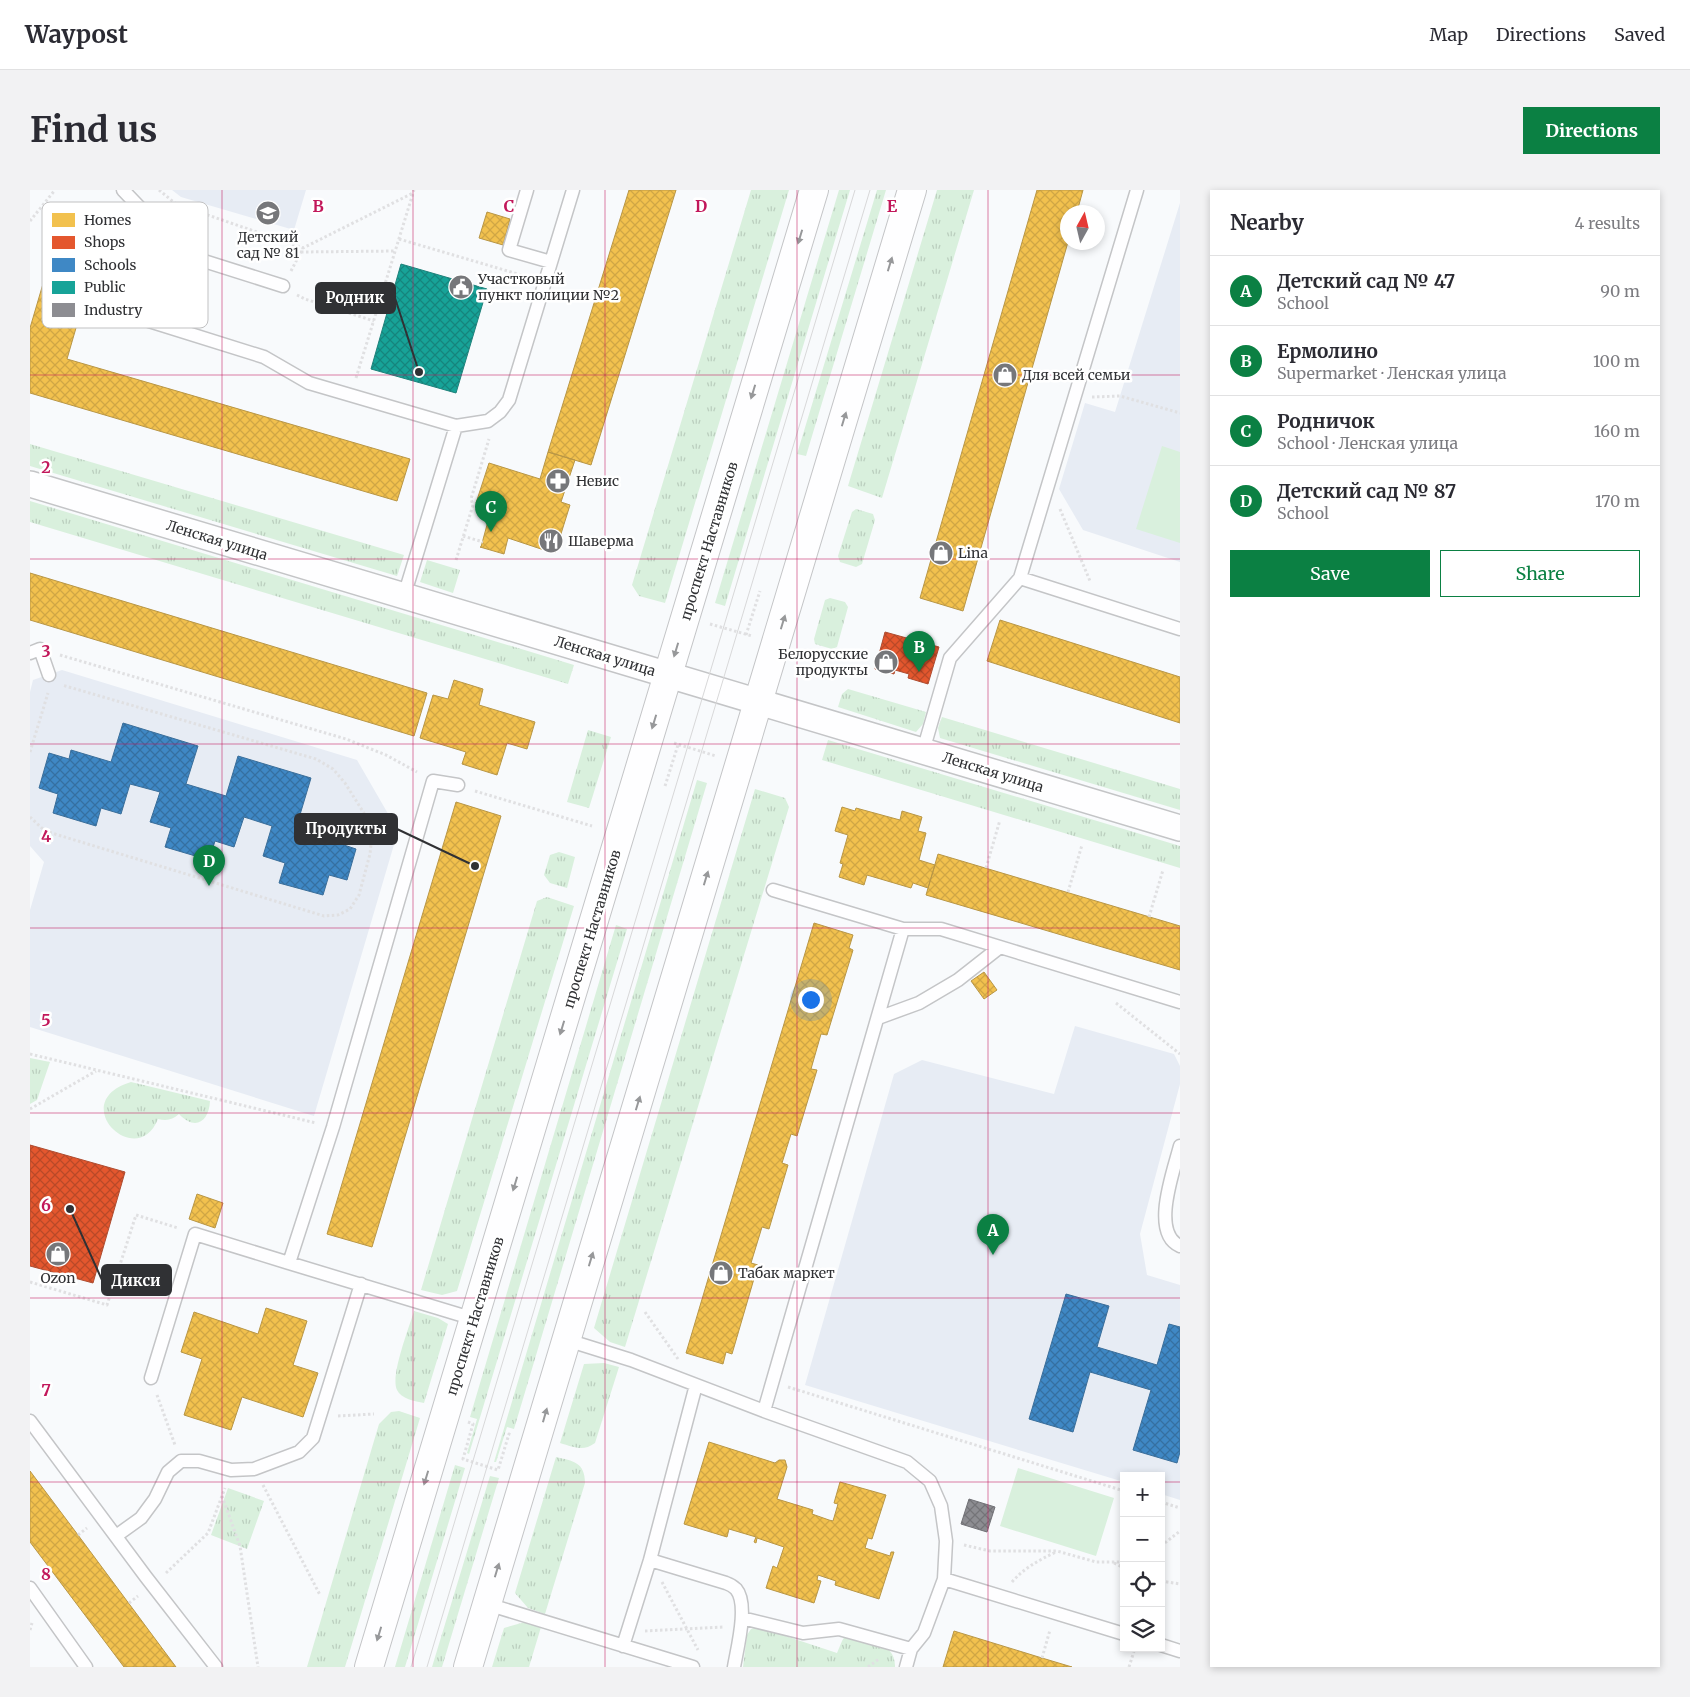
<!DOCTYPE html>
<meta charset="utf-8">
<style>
:root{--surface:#fff;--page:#f2f2f3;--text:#2b2b33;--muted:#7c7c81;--line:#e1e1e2;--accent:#0b8043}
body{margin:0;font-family:Merriweather,serif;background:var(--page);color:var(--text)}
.controls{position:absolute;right:15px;bottom:15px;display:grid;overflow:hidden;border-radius:0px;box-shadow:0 2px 8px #0003}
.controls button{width:45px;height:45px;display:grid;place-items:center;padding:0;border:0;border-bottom:1px solid var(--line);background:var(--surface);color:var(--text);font:25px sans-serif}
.compass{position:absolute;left:1030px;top:15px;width:45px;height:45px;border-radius:50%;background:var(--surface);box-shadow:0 2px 8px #0003;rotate:8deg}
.you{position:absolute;left:780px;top:809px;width:18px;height:18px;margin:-12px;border:4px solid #fff;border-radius:50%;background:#1a73e8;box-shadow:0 0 0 8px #1a73e833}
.badge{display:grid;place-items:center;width:32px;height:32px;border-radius:50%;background:var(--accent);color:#fff;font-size:16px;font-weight:700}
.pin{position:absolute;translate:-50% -41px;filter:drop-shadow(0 1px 2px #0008)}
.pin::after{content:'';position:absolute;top:26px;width:18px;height:15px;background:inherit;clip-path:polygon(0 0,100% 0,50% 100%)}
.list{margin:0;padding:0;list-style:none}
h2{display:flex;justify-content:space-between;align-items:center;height:65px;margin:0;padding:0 20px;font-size:21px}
h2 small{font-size:16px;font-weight:400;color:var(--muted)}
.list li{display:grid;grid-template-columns:32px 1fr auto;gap:15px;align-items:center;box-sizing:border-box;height:70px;padding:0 20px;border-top:1px solid var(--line)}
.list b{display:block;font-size:19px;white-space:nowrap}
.list p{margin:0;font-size:16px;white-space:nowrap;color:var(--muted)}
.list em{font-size:16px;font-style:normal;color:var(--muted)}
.actions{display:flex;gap:10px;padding:15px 20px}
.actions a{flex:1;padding:11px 0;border:1px solid var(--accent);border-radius:0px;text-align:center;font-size:18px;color:var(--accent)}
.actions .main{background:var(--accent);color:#fff}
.icon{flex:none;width:28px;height:28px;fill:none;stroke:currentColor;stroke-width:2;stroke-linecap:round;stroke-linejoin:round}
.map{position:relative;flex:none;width:1150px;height:1477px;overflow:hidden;border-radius:0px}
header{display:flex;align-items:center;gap:30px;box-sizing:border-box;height:70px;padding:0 25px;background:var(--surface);border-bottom:1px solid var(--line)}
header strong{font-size:24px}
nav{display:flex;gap:28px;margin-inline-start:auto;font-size:18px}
.intro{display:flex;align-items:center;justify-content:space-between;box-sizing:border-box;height:120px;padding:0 30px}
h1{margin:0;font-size:35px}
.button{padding:12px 22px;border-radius:0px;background:var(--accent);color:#fff;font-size:18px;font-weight:700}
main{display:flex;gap:30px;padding:0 30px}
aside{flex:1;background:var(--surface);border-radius:0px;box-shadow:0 2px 8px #0003}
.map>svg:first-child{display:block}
.built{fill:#e7ecf4}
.grass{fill:url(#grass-tufts)}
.garden{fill:#d9f0dd}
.homes{fill:url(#homes-cross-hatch);stroke:#b89646}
.shops{fill:url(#shops-cross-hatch);stroke:#ae4c30}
.schools{fill:url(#schools-cross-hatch);stroke:#3a6e9a}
.public{fill:url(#public-cross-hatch);stroke:#1e817a}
.industry{fill:url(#industry-cross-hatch);stroke:#717176}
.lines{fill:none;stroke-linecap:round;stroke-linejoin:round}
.service-casing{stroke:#c4c5c7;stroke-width:15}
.minor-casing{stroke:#c4c5c7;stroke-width:28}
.secondary-casing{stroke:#c4c5c7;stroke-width:30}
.path{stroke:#e0e0e2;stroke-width:3;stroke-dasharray:2.5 2.5;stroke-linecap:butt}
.service{stroke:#fefeff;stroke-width:12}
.minor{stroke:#fefeff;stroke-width:25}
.secondary{stroke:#fefeff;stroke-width:28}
.tram{stroke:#d8d8d9;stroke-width:1}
.oneway{fill:#97989a}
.grid{fill:none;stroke:#c2185b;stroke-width:1;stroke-opacity:0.55}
.labels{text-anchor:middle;stroke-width:5;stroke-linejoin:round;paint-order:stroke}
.poi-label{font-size:14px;fill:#303134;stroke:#fff;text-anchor:start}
.street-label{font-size:14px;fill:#303134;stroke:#fff}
.key{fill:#fff;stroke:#c1c1c2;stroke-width:1}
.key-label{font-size:14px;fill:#303134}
.grid-label{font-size:16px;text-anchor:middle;font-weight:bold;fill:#c2185b;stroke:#fff;stroke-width:5;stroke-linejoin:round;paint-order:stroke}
.leader{fill:none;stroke:#303134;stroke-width:2}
.callout-dot{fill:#303134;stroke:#fff;stroke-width:2}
.callout{fill:#303134;stroke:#303134;stroke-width:2}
.callout-label{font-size:15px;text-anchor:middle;font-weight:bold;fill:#fff}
</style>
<header>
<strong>Waypost</strong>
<nav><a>Map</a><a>Directions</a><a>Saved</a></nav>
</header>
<div class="intro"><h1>Find us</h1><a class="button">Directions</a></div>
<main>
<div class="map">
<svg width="1150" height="1477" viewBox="0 0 1150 1477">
<defs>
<pattern id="grass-tufts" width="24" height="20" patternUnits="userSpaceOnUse" patternTransform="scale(1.25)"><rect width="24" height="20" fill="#d9f0dd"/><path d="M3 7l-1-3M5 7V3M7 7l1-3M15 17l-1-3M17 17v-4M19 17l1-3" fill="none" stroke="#bbcebe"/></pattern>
<pattern id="homes-cross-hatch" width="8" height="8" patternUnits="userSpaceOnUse" patternTransform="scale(1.25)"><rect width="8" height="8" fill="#f2c14e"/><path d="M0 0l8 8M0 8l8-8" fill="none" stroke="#d0a645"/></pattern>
<pattern id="shops-cross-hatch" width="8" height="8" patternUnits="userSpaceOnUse" patternTransform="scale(1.25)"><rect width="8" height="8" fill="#e4572e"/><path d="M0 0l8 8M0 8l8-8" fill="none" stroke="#b94928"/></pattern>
<pattern id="schools-cross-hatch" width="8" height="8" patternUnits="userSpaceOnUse" patternTransform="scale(1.25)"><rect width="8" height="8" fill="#3f88c5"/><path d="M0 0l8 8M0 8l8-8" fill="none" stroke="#3570a1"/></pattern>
<pattern id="public-cross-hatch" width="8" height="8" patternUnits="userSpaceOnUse" patternTransform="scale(1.25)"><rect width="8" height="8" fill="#17a398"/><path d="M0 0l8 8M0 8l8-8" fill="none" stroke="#15857d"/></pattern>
<pattern id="industry-cross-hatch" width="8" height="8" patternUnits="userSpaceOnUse" patternTransform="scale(1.25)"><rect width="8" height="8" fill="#8d8d92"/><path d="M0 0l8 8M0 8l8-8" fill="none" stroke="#747478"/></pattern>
</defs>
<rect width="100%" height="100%" fill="#f8fafc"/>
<path class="built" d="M142,0H276L264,40L151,7Z
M1150,13V372L1053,340L1029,299L1055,213L1085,222Z
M32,480L327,570L368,641L284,926L0,837V720L14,672L0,656V502L3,490Z
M1045,836L1144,864L1150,876V894L1110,1044L1117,1085L1150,1095V1310L1131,1304V1286H1094V1292L775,1195L864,884L892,870L1024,904Z"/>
<path class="grass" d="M721,0H759L635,413L609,406L602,395Z
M809,0H820L695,416L685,413Z
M847,0H856L776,266L767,264Z
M907,0H944L852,308L818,296Z
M0,254L374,365L367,386L0,276Z
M0,311L544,475L538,494L0,332Z
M826,319L843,324L845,330L832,374L826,377L810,372L808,366L822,322Z
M397,370L430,380L423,403L390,392Z
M800,408L815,412L818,417L807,457L802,459L785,454L784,449L795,410Z
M818,499L896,522L893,534L886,542L808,517L812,504Z
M912,527L1150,599V620L910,548L908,538Z
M558,540L581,547L559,618L537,612Z
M798,550L1150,656V678L792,570Z
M667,590L677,593L484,1239L477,1237L466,1272H464Z
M725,599L755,608L759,617L595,1157L580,1152L564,1138Z
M529,662L545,667L537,698L520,693L514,685L520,665Z
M517,707L544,716L427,1101L412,1105L391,1100L507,711Z
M586,735L597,739L439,1264L437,1263L447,1229L440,1227Z
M0,868L20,872L7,910L0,914Z
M101,892L180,911C179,932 165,941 149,924C142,930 137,931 128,929C107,982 35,912 101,892Z
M384,1121L408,1128L418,1134L394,1213C385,1211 371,1209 367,1200C360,1186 379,1138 384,1121Z
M574,1173L589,1177L565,1253C553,1262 544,1257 530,1253L554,1174Z
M369,1221L390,1228L315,1477H277L349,1234L361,1222Z
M526,1267C543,1271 555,1272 555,1293L515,1424L498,1418L485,1403Z
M425,1275L435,1278L375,1477H365Z
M460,1286L469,1288L412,1477H402Z
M198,1298L234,1311L217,1359L181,1345Z
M495,1432L511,1437L499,1477H462L474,1438Z
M728,1437L807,1463L812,1451L815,1446C836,1451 866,1451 865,1477H713L717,1445L721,1439Z"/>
<path class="garden" d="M1132,256L1150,262V353L1106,339Z
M988,1278L1084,1308L1066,1366L970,1336Z"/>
<path class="homes" d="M599,0H646L561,275L518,262Z
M1007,0H1053L1047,22H1038V52L933,421L890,408Z
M35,19L77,31L37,169L380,269L367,311L0,203V138Z
M457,22L480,29L473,55L449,48Z
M518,262L545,270L531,312L540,315L525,363V362L517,359V361L478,348L474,364L450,357H451L461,320L464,321V319L446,313L459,273L510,289Z
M0,383L397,503L384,546L0,430Z
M970,430L1150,487V533L957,471Z
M424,490L453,499L449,515L505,532L497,559L477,553L467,585L432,574L436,562L390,548L403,505L418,509Z
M426,612L471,626L342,1057L297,1044Z
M812,617L825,621L826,618L870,630L872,621L892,627L888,641L896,643L889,670L905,675L898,698L883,693L881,698L837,685L834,695L809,687L813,674L810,673L818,645L805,641Z
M908,664L1150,736V780L896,705Z
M784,733L823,745L819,758L823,760L797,845L791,844L781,879L787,880L767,946L761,944L752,973L758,975L739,1039L732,1037L721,1073L728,1075L702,1164L696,1162L693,1174L656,1163Z
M954,782L967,800L954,809L941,791Z
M167,1004L193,1013L185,1038L159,1029Z
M236,1118L277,1131L263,1175L288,1183L273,1227L212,1207L201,1240L154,1225L172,1169L151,1162L164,1122L228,1144Z
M679,1252L745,1273L749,1270H755L757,1277L747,1309L783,1320L782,1324L799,1330L803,1331L808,1314L804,1313L810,1292L856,1305L842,1349L838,1348L835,1358L860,1366L861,1362H864L849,1409L805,1395L806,1391L788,1385L787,1390L791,1391L784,1413L736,1398L743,1376L747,1378L754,1357L727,1348L726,1353L724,1352L726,1347L699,1339L697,1347L654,1334Z
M0,1281L48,1345L146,1477H94L0,1352Z
M924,1441L1012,1468L1042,1477H913Z"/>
<path class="shops" d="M855,442L909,457L898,494L878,488L879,484L865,480L864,484L845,479Z
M0,955L95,982L63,1093L0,1076Z"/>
<path class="schools" d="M93,533L168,556L156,594L196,606L208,566L281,588L269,628L311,641L308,653L326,659L317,690L299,685L293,705L249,693L255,673L233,666L242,636L214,627L204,657L185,651L179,670L135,657L141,638L120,632L130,602L100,594L91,624L71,618L66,636L23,623L28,604L9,598L19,563L39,569L41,560L81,572Z
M1036,1104L1079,1116L1067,1157L1127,1175L1139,1134L1150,1137V1262L1147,1273L1103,1260L1121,1200L1060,1182L1043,1242L999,1229Z"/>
<path class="public" d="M371,74L457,99L426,203L341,179Z"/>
<path class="industry" d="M939,1309L965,1317L957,1342L931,1334Z"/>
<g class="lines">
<defs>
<path id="service" d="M93,0L113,21L117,53L100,112L119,131L234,167L279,193L426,236L458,231L470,222L479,210L543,0
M497,0L479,60L521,72
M117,53L253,96
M990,388L1150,439
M374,406L426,236
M0,463L10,459L19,485
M893,561L920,468L990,388L1107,0
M428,595L403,591L303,937L259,1073L444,1129
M743,700L873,739H911L1150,812
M848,828L889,813L928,790L970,757
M1150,956C1144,980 1120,1043 1150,1056
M537,1150L601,1170L734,1221L877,1272L900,1291L911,1316L916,1351L914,1389L894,1443L881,1459L876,1477
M121,1188L165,1044L259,1073
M734,1221L873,739
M0,1231L116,1387L186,1477
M86,1346L111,1328L125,1309L138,1282L151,1271H169L201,1280L224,1279L269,1262L283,1248L331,1094
M620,1370L696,1393C699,1394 704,1397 706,1399C719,1414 707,1459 704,1477
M914,1389L1094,1444
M0,1398L56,1477
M457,1414L663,1477
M712,1428L773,1443L809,1439L881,1459
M1131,1455L1150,1461
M593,1456L620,1370L666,1195"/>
<path id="minor" d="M0,294L1150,638"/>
<path id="secondary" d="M339,1477L784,0
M438,1477L882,0"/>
</defs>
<use href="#service" class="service-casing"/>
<use href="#minor" class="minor-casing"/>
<use href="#secondary" class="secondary-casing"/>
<path class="path" d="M129,0L146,14L273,58
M0,31L25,0
M369,49L498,87
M271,62L366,61
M261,81L273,58L383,3
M267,105L275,109L344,131
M326,188L384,0
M1062,207L1090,206L1150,223
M1030,319L1060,391
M433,346L453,352
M426,370L443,315L441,309L459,249
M680,434L722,446
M716,445L730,401
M30,465L316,549L356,565L387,582
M644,553L686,566
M0,562L18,503
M635,596L648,555
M445,601L562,636
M0,627L15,641L294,726L308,725L320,719L329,705L340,664L342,645L337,628L315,593L303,579L286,569L32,495
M956,678L970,630
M1038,702L1052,655
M1119,727L1133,680
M1086,813L1150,864
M0,864L286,933
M0,919L66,881
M0,1092L77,1115L106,1025L148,1038
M615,1122L648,1169
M758,1197L1094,1301
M127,1205L145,1255
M308,1226L344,1224
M438,1232L443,1234L433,1269L468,1280L479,1244L481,1245
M233,1295L290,1405
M192,1306L210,1356L228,1477
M1131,1312L1150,1318
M48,1345L57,1338
M934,1355L960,1361H1027L1066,1372H1094
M1131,1356L1150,1341
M1084,1373L1094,1378
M136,1383L178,1343L195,1298
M1131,1391L1150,1394
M632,1392L668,1460
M982,1392C994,1378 1009,1370 1026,1362
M99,1413L108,1406
M0,1440L2,1433
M615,1441L694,1437
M1012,1468L1020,1440
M838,1477L849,1469
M1099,1477L1105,1458"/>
<use href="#service" class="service"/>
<use href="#minor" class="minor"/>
<use href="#secondary" class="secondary"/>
<path class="tram" d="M381,1477L825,0
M397,1477L840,0"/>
</g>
<defs><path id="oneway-solid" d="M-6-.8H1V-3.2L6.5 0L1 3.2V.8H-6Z" transform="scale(1.25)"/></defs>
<g class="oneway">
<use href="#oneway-solid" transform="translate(770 47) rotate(107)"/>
<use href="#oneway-solid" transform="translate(860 74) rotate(-73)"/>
<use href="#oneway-solid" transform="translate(723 202) rotate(107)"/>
<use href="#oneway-solid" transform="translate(814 229) rotate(-73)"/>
<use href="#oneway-solid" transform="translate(753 432) rotate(-73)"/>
<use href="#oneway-solid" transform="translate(646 460) rotate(107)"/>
<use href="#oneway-solid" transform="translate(624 532) rotate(107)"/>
<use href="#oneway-solid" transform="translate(676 688) rotate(-73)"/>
<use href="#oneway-solid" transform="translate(532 838) rotate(107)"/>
<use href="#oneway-solid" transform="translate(608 913) rotate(-73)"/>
<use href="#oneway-solid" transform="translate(485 994) rotate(107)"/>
<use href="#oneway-solid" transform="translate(561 1069) rotate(-73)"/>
<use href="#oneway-solid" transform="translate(515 1225) rotate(-74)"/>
<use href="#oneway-solid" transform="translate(396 1288) rotate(107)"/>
<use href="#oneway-solid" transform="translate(467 1380) rotate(-73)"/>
<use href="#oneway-solid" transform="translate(349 1444) rotate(107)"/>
</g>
<path class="grid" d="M192,0V1477M383,0V1477M575,0V1477M767,0V1477M958,0V1477M0,185H1150M0,369H1150M0,554H1150M0,738H1150M0,923H1150M0,1108H1150M0,1292H1094M1131,1292H1150"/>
<defs>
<symbol id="school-disc" viewBox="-11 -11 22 22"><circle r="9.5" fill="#76777a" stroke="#fff"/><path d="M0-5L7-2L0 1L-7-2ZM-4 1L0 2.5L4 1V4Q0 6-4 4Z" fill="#fff"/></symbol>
<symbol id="civic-disc" viewBox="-11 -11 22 22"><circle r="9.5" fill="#76777a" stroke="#fff"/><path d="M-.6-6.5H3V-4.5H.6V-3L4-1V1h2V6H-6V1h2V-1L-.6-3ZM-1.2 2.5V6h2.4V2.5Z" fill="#fff"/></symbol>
<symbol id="shop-disc" viewBox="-11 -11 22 22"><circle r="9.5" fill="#76777a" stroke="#fff"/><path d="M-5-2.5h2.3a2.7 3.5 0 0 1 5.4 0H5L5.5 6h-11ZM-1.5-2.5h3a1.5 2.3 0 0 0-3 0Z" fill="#fff"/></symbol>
<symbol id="pharmacy-disc" viewBox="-11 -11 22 22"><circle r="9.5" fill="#76777a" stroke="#fff"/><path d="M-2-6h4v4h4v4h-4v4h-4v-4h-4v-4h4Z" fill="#fff"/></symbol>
<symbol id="restaurant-disc" viewBox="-11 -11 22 22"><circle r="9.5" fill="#76777a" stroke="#fff"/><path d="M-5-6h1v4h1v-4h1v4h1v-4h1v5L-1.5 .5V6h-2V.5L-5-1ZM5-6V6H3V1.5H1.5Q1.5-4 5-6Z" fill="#fff"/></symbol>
</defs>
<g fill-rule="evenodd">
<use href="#school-disc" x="224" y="9" width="28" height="28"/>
<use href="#civic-disc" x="417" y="83" width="28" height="28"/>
<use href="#shop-disc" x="961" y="171" width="28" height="28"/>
<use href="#pharmacy-disc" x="514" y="277" width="28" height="28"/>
<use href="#restaurant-disc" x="507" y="337" width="28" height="28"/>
<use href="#shop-disc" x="897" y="349" width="28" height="28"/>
<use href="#shop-disc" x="842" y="458" width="28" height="28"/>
<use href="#shop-disc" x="14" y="1050" width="28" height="28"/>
<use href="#shop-disc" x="677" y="1069" width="28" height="28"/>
</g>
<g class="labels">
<g class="poi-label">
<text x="238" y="52" text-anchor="middle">Детский<tspan x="238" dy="16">сад № 81</tspan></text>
<text x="448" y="94">Участковый<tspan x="448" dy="16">пункт полиции №2</tspan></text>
<text x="992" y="190">Для всей семьи</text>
<text x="546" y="296">Невис</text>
<text x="538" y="356">Шаверма</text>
<text x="928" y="368">Lina</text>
<text x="838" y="469" text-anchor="end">Белорусские<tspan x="838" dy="16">продукты</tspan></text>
<text x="708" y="1088">Табак маркет</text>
<text x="28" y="1093" text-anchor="middle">Ozon</text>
</g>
<g class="street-label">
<text transform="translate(187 350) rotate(17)" y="5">Ленская улица</text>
<text transform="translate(679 351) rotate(-73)" y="5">проспект Наставников</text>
<text transform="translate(575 466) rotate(17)" y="5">Ленская улица</text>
<text transform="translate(963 582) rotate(17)" y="5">Ленская улица</text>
<text transform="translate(562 739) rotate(-73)" y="5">проспект Наставников</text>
<text transform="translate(445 1126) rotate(-73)" y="5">проспект Наставников</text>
</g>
</g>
<rect x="12" y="12" width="166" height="126" rx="8" class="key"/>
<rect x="22" y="23" width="23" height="14" fill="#f2c14e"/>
<rect x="22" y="46" width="23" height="13" fill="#e4572e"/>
<rect x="22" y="68" width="23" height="14" fill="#3f88c5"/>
<rect x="22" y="91" width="23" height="13" fill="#17a398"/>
<rect x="22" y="113" width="23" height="14" fill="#8d8d92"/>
<g class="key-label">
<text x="54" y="35">Homes</text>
<text x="54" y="57">Shops</text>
<text x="54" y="80">Schools</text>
<text x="54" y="102">Public</text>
<text x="54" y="125">Industry</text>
</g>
<g class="grid-label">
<text x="288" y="22">B</text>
<text x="479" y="22">C</text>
<text x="671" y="22">D</text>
<text x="862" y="22">E</text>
<text x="16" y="283">2</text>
<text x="16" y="467">3</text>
<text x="16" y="652">4</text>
<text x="16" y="836">5</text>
<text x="16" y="1021">6</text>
<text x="16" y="1206">7</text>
<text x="16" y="1390">8</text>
</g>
<path class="leader" d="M389 182L365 108M445 676L367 639M40 1019L72 1090"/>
<g class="callout-dot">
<circle cx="389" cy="182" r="5"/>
<circle cx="445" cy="676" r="5"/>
<circle cx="40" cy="1019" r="5"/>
</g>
<g class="callout">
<rect x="286" y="93" width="79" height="30" rx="5"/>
<rect x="265" y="624" width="102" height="30" rx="5"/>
<rect x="72" y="1075" width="69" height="30" rx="5"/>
</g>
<g class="callout-label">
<text x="325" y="113">Родник</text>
<text x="316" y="644">Продукты</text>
<text x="106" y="1096">Дикси</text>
</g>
</svg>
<div class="controls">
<button>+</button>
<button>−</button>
<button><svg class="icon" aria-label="locate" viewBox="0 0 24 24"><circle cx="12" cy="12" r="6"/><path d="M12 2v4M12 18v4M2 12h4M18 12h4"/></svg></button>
<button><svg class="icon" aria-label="layers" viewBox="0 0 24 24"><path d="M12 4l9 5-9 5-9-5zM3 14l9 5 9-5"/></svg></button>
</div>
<svg class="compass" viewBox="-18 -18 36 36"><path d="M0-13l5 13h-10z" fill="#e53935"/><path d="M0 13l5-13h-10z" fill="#7c7c81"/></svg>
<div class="you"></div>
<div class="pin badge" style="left:963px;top:1065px">A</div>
<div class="pin badge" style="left:889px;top:482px">B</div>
<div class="pin badge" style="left:461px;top:342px">C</div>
<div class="pin badge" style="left:179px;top:696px">D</div>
</div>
<aside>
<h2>Nearby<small>4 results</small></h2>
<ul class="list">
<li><span class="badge">A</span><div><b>Детский сад № 47</b><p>School</p></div><em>90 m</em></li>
<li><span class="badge">B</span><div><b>Ермолино</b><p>Supermarket · Ленская улица</p></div><em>100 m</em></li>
<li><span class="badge">C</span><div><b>Родничок</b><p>School · Ленская улица</p></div><em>160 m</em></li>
<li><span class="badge">D</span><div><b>Детский сад № 87</b><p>School</p></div><em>170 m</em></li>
</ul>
<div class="actions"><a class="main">Save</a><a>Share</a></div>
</aside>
</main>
